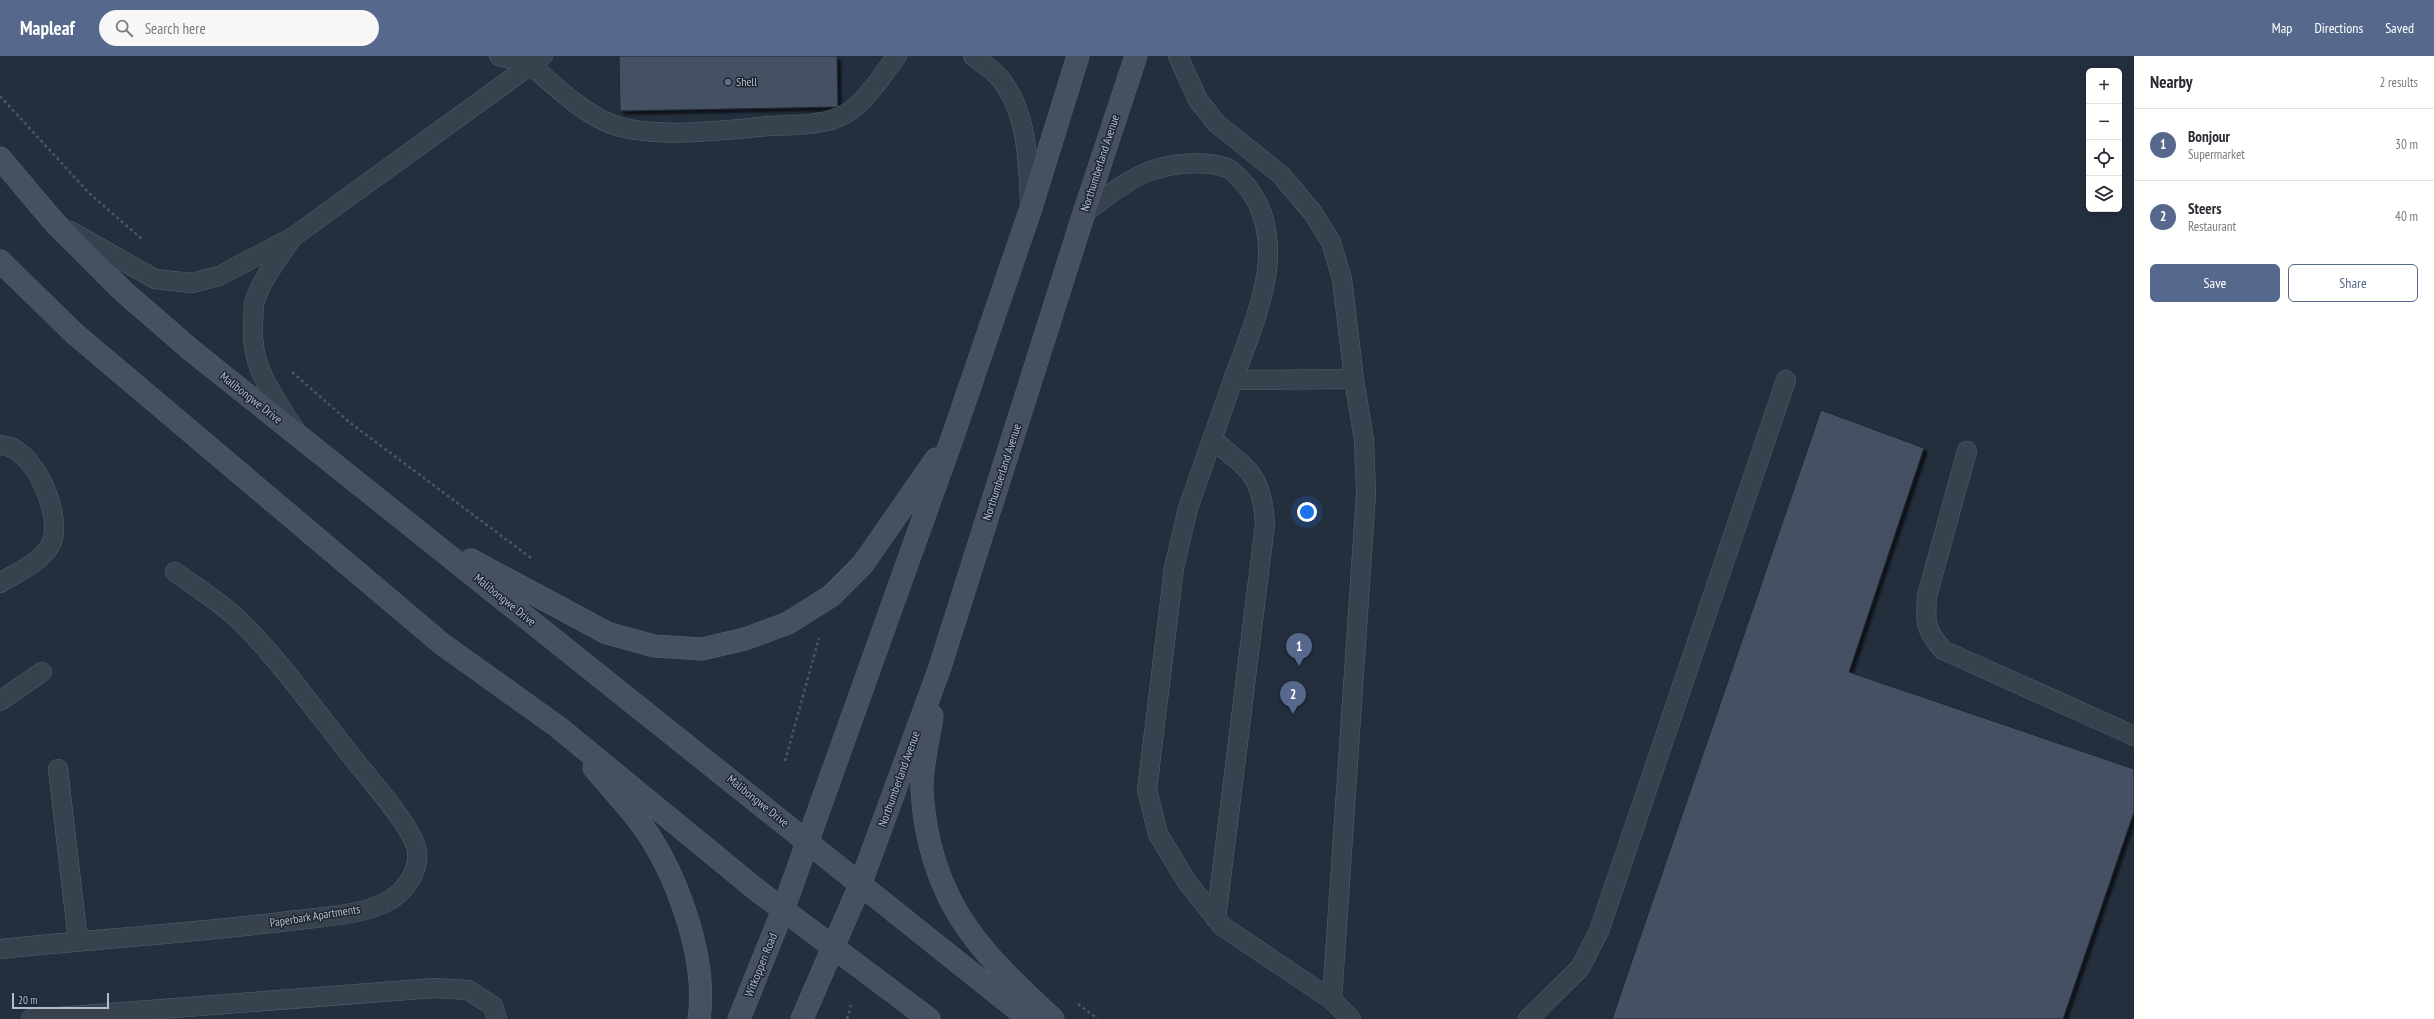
<!DOCTYPE html>
<meta charset="utf-8">
<style>
:root{--surface:#fff;--page:#f7f7f7;--text:#2b2b33;--muted:#7c7c81;--line:#e1e1e2;--accent:#56698c}
body{margin:0;font-family:"PT Sans Narrow",sans-serif;background:var(--page);color:var(--text)}
.controls{position:absolute;right:12px;top:12px;display:grid;overflow:hidden;border-radius:6px;box-shadow:0 2px 10px #0003}
.controls button{width:36px;height:36px;display:grid;place-items:center;padding:0;border:0;border-bottom:1px solid var(--line);background:var(--surface);color:var(--text);font:20px sans-serif}
.scale{position:absolute;left:12px;bottom:10px;width:97px;box-sizing:border-box;padding-left:4px;border:2px solid #b4bcc9;border-top:0;font-size:11px;line-height:14px;white-space:nowrap;color:#b4bcc9;-webkit-text-stroke:3px #1d2633;paint-order:stroke}
.you{position:absolute;left:1307px;top:456px;width:14px;height:14px;margin:-10px;border:3px solid #fff;border-radius:50%;background:#1a73e8;box-shadow:0 0 0 6px #1a73e833}
.badge{display:grid;place-items:center;width:26px;height:26px;border-radius:50%;background:var(--accent);color:#fff;font-size:13px;font-weight:700}
.pin{position:absolute;translate:-50% -33px;filter:drop-shadow(0 1px 2px #0008)}
.pin::after{content:'';position:absolute;top:21px;width:14px;height:12px;background:inherit;clip-path:polygon(0 0,100% 0,50% 100%)}
.list{margin:0;padding:0;list-style:none}
h2{display:flex;justify-content:space-between;align-items:center;height:52px;margin:0;padding:0 16px;font-size:17px}
h2 small{font-size:13px;font-weight:400;color:var(--muted)}
.list li{display:grid;grid-template-columns:26px 1fr auto;gap:12px;align-items:center;box-sizing:border-box;height:72px;padding:0 16px;border-top:1px solid var(--line)}
.list b{display:block;font-size:15px;white-space:nowrap}
.list p{margin:0;font-size:13px;white-space:nowrap;color:var(--muted)}
.list em{font-size:13px;font-style:normal;color:var(--muted)}
.actions{display:flex;gap:8px;padding:12px 16px}
.actions a{flex:1;padding:9px 0;border:1px solid var(--accent);border-radius:6px;text-align:center;font-size:14px;color:var(--accent)}
.actions .main{background:var(--accent);color:#fff}
.icon{flex:none;width:22px;height:22px;fill:none;stroke:currentColor;stroke-width:2;stroke-linecap:round;stroke-linejoin:round}
.map{position:relative;flex:none;width:2134px;height:963px;overflow:hidden}
header{display:flex;align-items:center;gap:24px;box-sizing:border-box;height:56px;padding:0 20px;background:var(--accent);color:#fff}
header strong{font-size:19px}
nav{display:flex;gap:22px;margin-inline-start:auto;font-size:14px}
.search{width:280px;height:36px;background:var(--page);display:flex;align-items:center;gap:10px;box-sizing:border-box;padding:0 14px;border-radius:22px;color:var(--muted);font-size:15px}
main{display:flex}
aside{flex:1;background:var(--surface)}
.map>svg:first-child{display:block}
.building{fill:#455162;stroke:#1f2835;filter:url(#shadow)}
.lines{fill:none;stroke-linecap:round;stroke-linejoin:round}
.lane-casing{stroke:#565f6c;stroke-width:20}
.secondary-casing{stroke:#565f6c;stroke-width:23}
.path{stroke:#44595c;stroke-width:2.5;stroke-dasharray:3 3;stroke-linecap:butt}
.lane{stroke:#38414e;stroke-width:19}
.secondary{stroke:#465061;stroke-width:22}
.service-dot{fill:#5c6f8a;stroke:#1d2633;stroke-width:1.5}
.labels{text-anchor:middle;stroke-width:3;stroke-linejoin:round;paint-order:stroke}
.poi-label{font-size:12px;fill:#b4bcc9;stroke:#1d2633;text-anchor:start}
.street-label{font-size:12px;fill:#b4bcc9;stroke:#1d2633}
</style>
<header>
<strong>Mapleaf</strong>
<div class="search"><svg class="icon" aria-label="search" viewBox="0 0 24 24"><circle cx="10" cy="10" r="6"/><path d="M15 15l6 6"/></svg>Search here</div>
<nav><a>Map</a><a>Directions</a><a>Saved</a></nav>
</header>
<main>
<div class="map">
<svg width="2134" height="963" viewBox="0 0 2134 963">
<defs>
<filter id="shadow"><feDropShadow dx="3.5" dy="3.5" stdDeviation="1" flood-color="#0009"/></filter>
</defs>
<rect width="100%" height="100%" fill="#242f3e"/>
<path class="building" d="M619,0H837L838,51L620,55Z
M1821,354L1924,392L1849,616L2134,713V756L2063,963H1612Z"/>
<g class="lines">
<defs>
<path id="lane" d="M499,0L530,8
M973,0C981,7 992,13 999,21C1028,56 1028,105 1030,147
M1178,0L1198,44L1216,67L1281,119L1313,157L1331,186L1342,223L1354,323L1364,384L1366,438L1332,944
M520,1C548,22 573,50 604,65C645,85 725,74 770,70C792,69 818,70 839,61C863,52 881,20 897,0
M1084,157C1104,143 1126,124 1150,115C1174,107 1203,104 1227,112C1232,114 1236,119 1239,122C1264,145 1271,181 1267,214C1262,251 1246,289 1233,324
M70,175L155,223L192,227L219,220L293,181L543,0
M292,182C280,200 259,227 254,248C253,253 254,260 253,266C250,312 272,337 295,374
M1212,383C1248,413 1262,418 1265,468L1216,863
M0,389C34,389 64,461 51,488C42,506 16,517 0,527
M1967,395L1927,540C1925,566 1925,574 1943,594L2134,680
M0,645L42,616
M58,713L78,885
M0,893C96,883 193,877 289,865C319,861 363,860 390,844C406,834 419,815 417,796C415,774 372,726 357,707C319,660 284,609 241,566C222,547 197,532 175,516
M31,963L434,932L468,934L493,950L497,963
M1351,963L1332,944L1222,870L1187,826L1158,778L1147,734L1174,512L1188,452L1233,324L1354,323
M1528,963L1580,912L1599,875L1786,324"/>
<path id="secondary" d="M0,102L54,166L123,235L191,294L1029,963
M0,205L75,278L442,588L558,671L758,835L929,963
M471,504L607,577L654,590L702,593L745,583L788,567L831,540L863,508L936,403
M932,660C929,681 921,713 922,733C924,781 939,833 968,873C991,906 1024,936 1053,963
M594,712C609,730 625,747 639,765C676,814 708,902 699,963
M739,963L783,854L954,377L1030,155L1078,0
M802,963L860,829L939,614L1084,157L1136,0"/>
</defs>
<use href="#lane" class="lane-casing"/>
<use href="#secondary" class="secondary-casing"/>
<path class="path" d="M0,40L89,137L143,184
M292,316L349,366L531,502
M785,705L819,582
M1078,948L1098,963
M847,963L851,949"/>
<use href="#lane" class="lane"/>
<use href="#secondary" class="secondary"/>
</g>
<circle class="service-dot" cx="728" cy="26" r="4"/>
<g class="labels">
<g class="poi-label">
<text x="736" y="30">Shell</text>
</g>
<g class="street-label">
<text transform="translate(1100 107) rotate(-72)" y="4">Northumberland Avenue</text>
<text transform="translate(251 342) rotate(38)" y="4">Malibongwe Drive</text>
<text transform="translate(1002 416) rotate(-72)" y="4">Northumberland Avenue</text>
<text transform="translate(505 544) rotate(39)" y="4">Malibongwe Drive</text>
<text transform="translate(899 723) rotate(-70)" y="4">Northumberland Avenue</text>
<text transform="translate(758 745) rotate(39)" y="4">Malibongwe Drive</text>
<text transform="translate(315 860) rotate(-9)" y="4">Paperbark Apartments</text>
<text transform="translate(761 909) rotate(-68)" y="4">Witkoppen Road</text>
</g>
</g>
</svg>
<div class="controls">
<button>+</button>
<button>−</button>
<button><svg class="icon" aria-label="locate" viewBox="0 0 24 24"><circle cx="12" cy="12" r="6"/><path d="M12 2v4M12 18v4M2 12h4M18 12h4"/></svg></button>
<button><svg class="icon" aria-label="layers" viewBox="0 0 24 24"><path d="M12 4l9 5-9 5-9-5zM3 14l9 5 9-5"/></svg></button>
</div>
<div class="scale">20 m</div>
<div class="you"></div>
<div class="pin badge" style="left:1299px;top:610px">1</div>
<div class="pin badge" style="left:1293px;top:658px">2</div>
</div>
<aside>
<h2>Nearby<small>2 results</small></h2>
<ul class="list">
<li><span class="badge">1</span><div><b>Bonjour</b><p>Supermarket</p></div><em>30 m</em></li>
<li><span class="badge">2</span><div><b>Steers</b><p>Restaurant</p></div><em>40 m</em></li>
</ul>
<div class="actions"><a class="main">Save</a><a>Share</a></div>
</aside>
</main>
